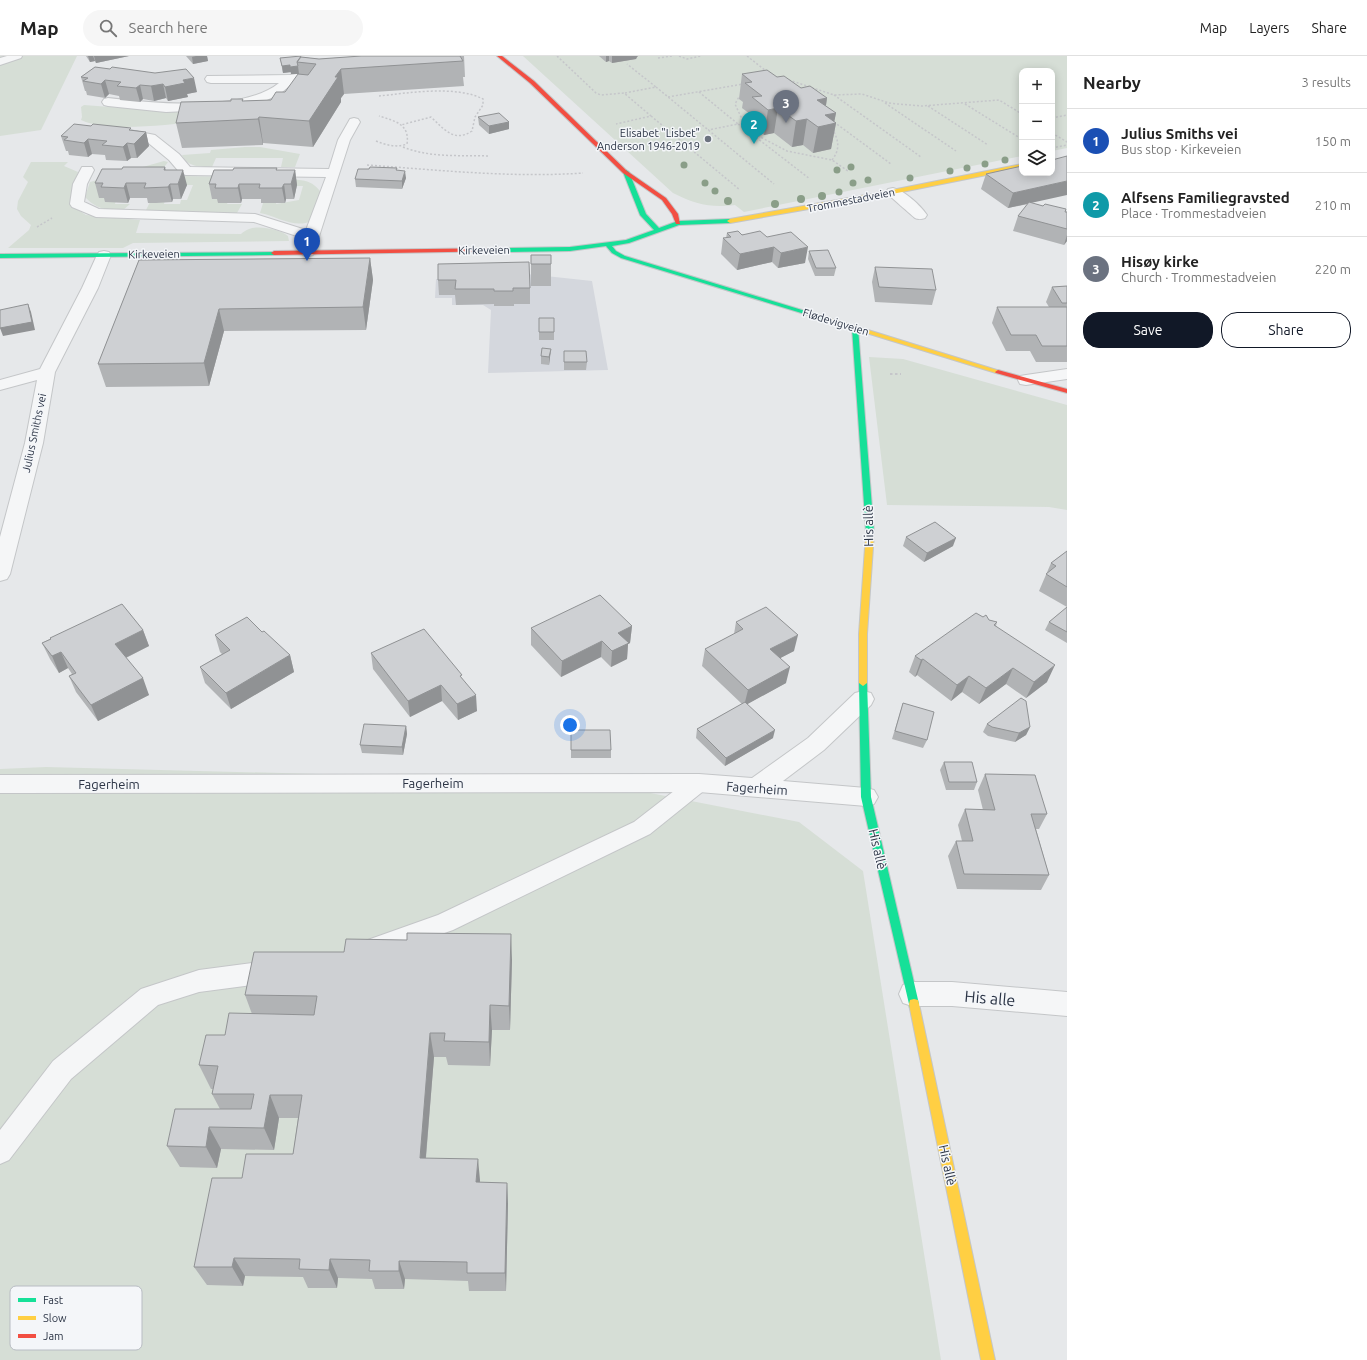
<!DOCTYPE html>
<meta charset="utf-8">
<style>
:root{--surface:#fff;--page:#f6f6f6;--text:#222;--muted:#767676;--line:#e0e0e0;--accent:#111827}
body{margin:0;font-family:Ubuntu,sans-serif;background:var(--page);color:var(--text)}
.controls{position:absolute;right:12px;top:12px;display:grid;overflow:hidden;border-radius:8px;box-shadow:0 2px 10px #0003}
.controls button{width:36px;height:36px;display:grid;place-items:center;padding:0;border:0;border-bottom:1px solid var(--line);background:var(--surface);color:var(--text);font:20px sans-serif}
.you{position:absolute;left:570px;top:669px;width:14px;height:14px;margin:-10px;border:3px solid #fff;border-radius:50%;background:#1a73e8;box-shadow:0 0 0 6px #1a73e833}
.badge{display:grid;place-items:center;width:26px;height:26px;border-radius:50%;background:var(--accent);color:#fff;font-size:13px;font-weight:700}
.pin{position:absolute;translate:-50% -33px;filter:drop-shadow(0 1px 2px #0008)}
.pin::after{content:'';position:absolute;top:21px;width:14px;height:12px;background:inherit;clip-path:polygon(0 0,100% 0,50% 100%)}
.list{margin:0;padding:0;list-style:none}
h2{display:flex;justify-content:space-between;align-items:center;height:52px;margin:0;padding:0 16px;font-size:17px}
h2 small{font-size:13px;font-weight:400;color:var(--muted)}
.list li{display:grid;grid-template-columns:26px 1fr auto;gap:12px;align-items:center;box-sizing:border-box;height:64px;padding:0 16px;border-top:1px solid var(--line)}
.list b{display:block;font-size:15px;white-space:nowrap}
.list p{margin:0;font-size:13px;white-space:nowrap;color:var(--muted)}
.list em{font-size:13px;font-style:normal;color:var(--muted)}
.actions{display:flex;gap:8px;padding:12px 16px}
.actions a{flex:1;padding:9px 0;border:1px solid var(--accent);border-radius:16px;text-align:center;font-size:14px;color:var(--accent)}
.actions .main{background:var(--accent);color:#fff}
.icon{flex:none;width:22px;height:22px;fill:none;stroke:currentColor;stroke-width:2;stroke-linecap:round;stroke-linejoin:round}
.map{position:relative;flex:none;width:1067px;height:1304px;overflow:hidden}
header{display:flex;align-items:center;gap:24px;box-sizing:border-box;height:56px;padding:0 20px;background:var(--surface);border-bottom:1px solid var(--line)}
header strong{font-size:19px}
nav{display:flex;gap:22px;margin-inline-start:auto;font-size:14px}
.search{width:280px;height:36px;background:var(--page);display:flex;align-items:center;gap:10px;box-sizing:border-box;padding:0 14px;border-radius:22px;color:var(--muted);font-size:15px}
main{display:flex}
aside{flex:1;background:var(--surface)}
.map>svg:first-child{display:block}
.built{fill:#d4d7dd}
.green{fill:#d6ded6}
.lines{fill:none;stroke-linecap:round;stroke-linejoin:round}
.lane-casing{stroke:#c4c6c8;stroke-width:2}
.street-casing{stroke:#c4c6c8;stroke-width:2}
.fast-casing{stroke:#c4c6c8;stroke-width:2}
.slow-casing{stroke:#c4c6c8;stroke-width:2}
.jam-casing{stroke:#c4c6c8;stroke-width:2}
.path-far1{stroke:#c5c6ca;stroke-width:1.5;stroke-dasharray:2 2;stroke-linecap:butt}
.path{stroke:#c5c6ca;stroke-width:2;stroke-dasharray:2.5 2.5;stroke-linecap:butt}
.lane{fill:#f5f6f7;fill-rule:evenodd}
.street{fill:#f5f6f7;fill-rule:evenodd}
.fast{fill:#16e098;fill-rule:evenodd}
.slow{fill:#ffcf43;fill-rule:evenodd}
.jam{fill:#f24e42;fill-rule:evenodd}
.tree{fill:#8a9e88}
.wall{fill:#b1b3b5}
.shaded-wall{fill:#909294}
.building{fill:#ced0d3;stroke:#909294}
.poi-dot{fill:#6c737f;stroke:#f4f6f9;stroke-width:1.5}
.labels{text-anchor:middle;stroke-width:3;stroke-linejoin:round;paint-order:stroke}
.far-poi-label{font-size:11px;fill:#2b3445;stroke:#f4f6f9;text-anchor:end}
.far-street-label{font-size:11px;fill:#2b3445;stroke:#f4f6f9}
.street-label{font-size:13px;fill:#2b3445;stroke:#f4f6f9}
.near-street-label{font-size:16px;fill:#2b3445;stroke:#f4f6f9}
.key{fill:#f4f6f9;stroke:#b8bcc3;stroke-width:1}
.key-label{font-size:11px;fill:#2b3445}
</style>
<header>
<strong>Map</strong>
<div class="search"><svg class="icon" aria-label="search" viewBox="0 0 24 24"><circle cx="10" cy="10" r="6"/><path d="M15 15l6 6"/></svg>Search here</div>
<nav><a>Map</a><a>Layers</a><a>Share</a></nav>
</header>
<main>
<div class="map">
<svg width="1067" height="1304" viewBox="0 0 1067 1304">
<rect width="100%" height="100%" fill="#e6e8ea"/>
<path class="built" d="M527,218L592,225L608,314L488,317L491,254L483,249H452V242H435L436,223L527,221Z"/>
<path class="green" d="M0,0H77L41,74L0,80Z
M523,0H1067V92L1052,95V15H1022V100L744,156L735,149C710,152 695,148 673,137Z
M84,49L149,54L203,55L198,66C169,68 107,77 81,64L82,61L81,51Z
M245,91H260L300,98L295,111H281L283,102H216L212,111C200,111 187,111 182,99L210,97L211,94Z
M164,105L168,106L165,110L116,144L115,148H130L122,155C106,154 96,153 85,141L90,126Z
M31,106H68L64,110L78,116L71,145L72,150L86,159L140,164L136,177L241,178C243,176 246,174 249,173C259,169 280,173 288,180L289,185L133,187L123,192H8L29,174L31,169L21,160L17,153L18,145L28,126L23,121Z
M183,120L241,121L227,148H242L237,157L145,156L151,144H165L164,148H180L181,144H187L193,129H177Z
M292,123C306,125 311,124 321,136L311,165C295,173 276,160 260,157L264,144H277L276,148L299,144L303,130H287Z
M869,301L903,303L1067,349V454L1049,451L887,449Z
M46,711L589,725L799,766L863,815L941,1304H0V713Z"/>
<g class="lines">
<defs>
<path id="lane" d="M7,0H22L21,2L0,9V2Z
M699,719L706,721L710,727L706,733L650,778L453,874L370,903L362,900L358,893L362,886L438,859L634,766L692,721Z
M275,904L283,907L287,915L283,923L275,926L199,936L158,949L71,1023L9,1104L0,1108V1074L53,1005L141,933L199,914Z"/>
<path id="street" d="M324,14L328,15L330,18L328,21L294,26L281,37L265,45L231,53L166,56L108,50L104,49L102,46L104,43L108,42C153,47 242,57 279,27H211L207,26L205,23L207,20L290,19Z
M354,62L358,63L360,66L350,84L313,199L308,200L303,199L301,196L303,182L254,166L96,161L72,151L70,148L73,128L82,111H92L94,114L87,128L84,146L99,153L255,158L306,174L326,121L186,119L181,118L169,104L146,85L114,79L113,76L114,73L119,72L155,79L179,98L190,111L329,113L338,84L350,63Z
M893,132C905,135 920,149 927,159L925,162C922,163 919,164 915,162C914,161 887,138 886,136L888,133Z
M104,195L109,196L111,199L98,232L55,316L43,387L10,518L7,523L0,525V481L25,387L37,324L0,334V324L40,313L82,232L97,199L99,196Z
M1067,313V323L1026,329L1020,328L1018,324L1020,320L1026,319Z
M863,635L871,637L874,643L871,649L824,694L783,725L866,732L874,734L878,741L874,748L866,750L699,736L0,737V719L699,718L752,722L808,682L855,637Z
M912,926H952L1067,936V960L952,950H912L903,947L899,938L903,929Z"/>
<path id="fast" d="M626,114L629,116L646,158L659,172L678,165L730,163L733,165L730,167L679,169L629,187L612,190L616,195L625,200L825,261V263H821L621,202L612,197L606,190L570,195L504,196L501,194L504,192L570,191L626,184L654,174L640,159L623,116Z
M276,196L277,197L274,199L0,202V198Z
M855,270L858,272L874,477L870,480L866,477L852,272Z
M863,624L867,627L871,741L919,948L918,952L914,953L910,952L909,948L861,741L859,627Z"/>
<path id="slow" d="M1022,108V112L877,141L730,167L727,165L730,163L877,137Z
M823,260L1000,315L1001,316L1000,317H996L821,263V261Z
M870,474L874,477L867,578V627L863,630L859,627V578L866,477Z
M914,943L918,944L919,948L995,1304H981L909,948L910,944Z"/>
<path id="jam" d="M497,0H502L534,25L627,115L666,142L678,158L680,168H676L672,158L662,144L623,117L530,27Z
M504,192L507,194L506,195L274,199L271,197L274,195Z
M998,314L1067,333V337L996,317L995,316Z"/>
</defs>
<use href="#lane" class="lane-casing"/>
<use href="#street" class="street-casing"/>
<use href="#fast" class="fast-casing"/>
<use href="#slow" class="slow-casing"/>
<use href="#jam" class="jam-casing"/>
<path class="path-far1" d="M557,0L596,37L601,39L624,37L651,60L616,68
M679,0L687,3L701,0
M747,0L766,15
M658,2L672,0
M789,24L834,39L862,38L889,47L898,48L922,50L999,44L1022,58
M656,31L774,128
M699,36L738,68L708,74
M625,37L656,31L627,8
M834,39L921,101
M379,40C408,37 456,29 483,43V49L475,61L472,75C454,87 444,73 431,61L401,69
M742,40L739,41L735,48L747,74L787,95L832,104L848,115
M668,41L743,28
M885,47L956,95
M965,48L1020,82
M928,50L988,89
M651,60L740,134
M1052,62L1067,59
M834,66L891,108
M738,68L746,74
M1052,77L1067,86
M753,79L810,123
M376,85C386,89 396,92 407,88C410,68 395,65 379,60
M403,91C430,102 460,99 489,100
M1052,92L1067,89
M832,104C840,94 839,85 833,74
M367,109C439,114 511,122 583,117
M37,171L52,162"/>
<path class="path" d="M890,318H901"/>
<use href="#lane" class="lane"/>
<use href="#street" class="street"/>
<use href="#fast" class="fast"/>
<use href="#slow" class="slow"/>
<use href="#jam" class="jam"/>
</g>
<g class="tree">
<circle cx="1005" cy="104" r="3.5"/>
<circle cx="985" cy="108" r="3.5"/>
<circle cx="684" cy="109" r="3.5"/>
<circle cx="851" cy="111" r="3.5"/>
<circle cx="967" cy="112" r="3.5"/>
<circle cx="837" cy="114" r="3.5"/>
<circle cx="950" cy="115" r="3.5"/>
<circle cx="910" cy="122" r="3.5"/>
<circle cx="868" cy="124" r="3.5"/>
<circle cx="705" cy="127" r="3.5"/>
<circle cx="853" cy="127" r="3.5"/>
<circle cx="715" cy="135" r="3.5"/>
<circle cx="839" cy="136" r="3.5"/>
<circle cx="822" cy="140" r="4"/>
<circle cx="801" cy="143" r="4"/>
<circle cx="728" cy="145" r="4"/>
<circle cx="775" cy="148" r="4"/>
</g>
<path class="wall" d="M86,0H129L96,7L95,5L90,6Z
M186,0H207L208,5L193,8Z
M361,0H464L465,21H463L464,30L344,38L341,42V46L313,91L263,87V89L182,92L176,67L231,45L243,43V45L271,44L285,36L299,19V18H291V16L283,17L280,2L301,1L319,3Z
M599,0H638L637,1L636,3L612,7L609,5L606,6Z
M95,11L197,36L187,38L188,41L168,45L166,42L154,45L143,43L140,46L120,44L119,40L109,38L105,42L87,39L86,35H85L81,21Z
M742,18L777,21L801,32L827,42L826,50L836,57L834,66L836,67L831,93L813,97L803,89L792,91L774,77L764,79L748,67L750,58L742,52L743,46L739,43Z
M478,61L509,66V73L489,78L479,69Z
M131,74L146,76L149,90L137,102H131L127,105L106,104L105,99L92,98L88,101L69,99L68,95H66L61,80Z
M165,111L166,114L187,129L181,143H173L172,146L156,147H148L147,142H130L128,147L105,146L104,142H99L95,127L122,113Z
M277,112V114H295L297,129L294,143H286L285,147H261V143H242L241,147H218L217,143H212L209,128L233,114Z
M397,114L406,122L402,133L356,131L355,123Z
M986,118L1031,147L1067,156V185L1064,189L1013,175L1018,160L1028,148L1008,152L981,133Z
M727,177L767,181L805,207L778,212L772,206L737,214L721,198L723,182H726Z
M809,195L836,212L834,220H815L808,203Z
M531,199L551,208V230H531Z
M370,202L373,224L366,274L224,275L209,330L106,331L98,308L139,204Z
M438,208L530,232V248H514V250H494V248L456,249L455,239H439L438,224Z
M875,211L936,234L932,249L875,246L872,226Z
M1067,230V306H1036L1030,295H1006L992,267L997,251H1049L1046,246L1052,231Z
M539,262H554V284H539Z
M551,293L549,309L541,308V300Z
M564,295L587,306L586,314H564Z
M906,481L953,490L924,506L903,490Z
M1067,495V587L1045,574L1049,566L1067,551L1039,535L1051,507Z
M983,561L989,564L997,566L996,570L1047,626L1026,642L1006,628L979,648L962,636L951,645L917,619L915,621L909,616L915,600Z
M736,566L794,595L780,602L786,627L747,648L773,682L725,710L696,682L697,673L742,648L702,610L705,593L734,578Z
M632,570L630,587L628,588L627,603L611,611L601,601L561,621L531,589V572Z
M143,574L149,590L126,602L149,639L98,665L76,636L69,620L72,618L68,612L59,617L50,603L42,587L50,583V582Z
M262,576L290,599L294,616L231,653L205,627L200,611L222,598L220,596L215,579Z
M371,597L462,622L477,655L458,664L442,645L410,661L373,613Z
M903,647L927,684L923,692L892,683Z
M987,668L1030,671L1026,679L1015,686L988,680L983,676Z
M406,670L407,678L403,699L362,697L360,689Z
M571,674L611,694V702H571Z
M944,706L977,726L974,734H946L940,714Z
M985,718L1047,758L1039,773H1036L1049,819L1041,834L957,833L948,800L956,785H962L958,769L965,753L983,754L978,734Z
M512,904L510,974H492L490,1010L448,1009L446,1001H434L426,1102L480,1124L479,1126L507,1127L508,1148L506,1235H469L468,1225L405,1223L404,1233H375L372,1223L338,1222L337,1232H308L303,1221L245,1220L243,1230L207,1229L194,1211L242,1122L293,1098L298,1062H279L274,1094L221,1093L217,1112L180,1111L167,1090L220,1053L212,1038L213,1033H211L199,1009L225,979L252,958L245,939Z"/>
<path class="shaded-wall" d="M88,0H93L95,5L90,6Z
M94,0H129L96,7Z
M196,0H207L208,5L193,8L192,1Z
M606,0H609V5L606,6Z
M612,0H638L637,1L636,3L612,7Z
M290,9L291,16L283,17L282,10Z
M298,10L299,18H291L290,11Z
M341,13L344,38L341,42V46L313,91L309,65L335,21Z
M194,22L197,36L187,38L188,41L168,45L165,31L183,24Z
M105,24L109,38L105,42L101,28Z
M163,28L166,42L154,45L151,30Z
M140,29L143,43L140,46L136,32Z
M827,42L823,68L817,44Z
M778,52L774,77L764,79L768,54Z
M836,57L834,67H836L831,93L813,97L818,71L825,59Z
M259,61L263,87V89L258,63Z
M807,63L803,89L792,91L796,65Z
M509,66V73L489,78V70Z
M146,76L149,90L137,102L134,88Z
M88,83L92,98L88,101L84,87Z
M127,87L131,102L127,105L123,91Z
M183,114L187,129L181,143L178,128Z
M295,114L297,129L294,143L291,128Z
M405,115L406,122L402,133V125Z
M1067,125V139L1008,152L1013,137Z
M126,127L130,142L128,147L124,132Z
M170,128L173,143L172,146L168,131Z
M239,128L242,143L241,147L238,132Z
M284,128L286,143L285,147L282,132Z
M1067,179V185L1064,189Z
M774,191L772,206L737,214L740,198Z
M808,191L805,207L778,212L781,197Z
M370,202L373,224L366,274L363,251Z
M28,248L31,256L35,274L3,280L0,272Z
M219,253L224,275L209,330L204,307Z
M551,293L549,309V301Z
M956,482L953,490L924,506L927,497Z
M632,570L630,587L628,588L627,603L611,611L612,595L618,577Z
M143,574L149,590L121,604L115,588Z
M798,579L794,595L767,609L770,593Z
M602,585L601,601L561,621L562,605Z
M61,596L68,612L59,617L52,600Z
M290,599L294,616L231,653L226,637Z
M923,603L917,619L915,621L921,604Z
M1055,609L1047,626L1026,642L1034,626Z
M790,611L786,627L744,650L748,634Z
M1013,612L1006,628L979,648L986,632Z
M969,620L962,636L951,645L957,629Z
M143,622L149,639L98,665L91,649Z
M441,629L442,645L410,661L408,645Z
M476,639L477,655L458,664L457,648Z
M406,670L407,678L403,699L402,691Z
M1030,671L1026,679L1015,686L1019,677Z
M775,674L773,682L725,710L726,702Z
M511,878L512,904L510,974L509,950Z
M490,949L492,974L490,1010L489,986Z
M430,977L434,1001L424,1123L420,1102Z
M270,1039L279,1062L274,1094L264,1072Z
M209,1071L221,1093L217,1112L206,1091Z
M478,1103L480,1124L479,1147L476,1126Z
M507,1127L508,1148L506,1235L505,1217Z
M234,1202L245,1220L243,1230L232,1211Z
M330,1203L338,1222L337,1232L329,1214Z
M399,1205L405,1223L404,1233L399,1215Z"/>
<path class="building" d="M301,0L297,6L298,10L290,11V9L282,10L280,2Z
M361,0H460L463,5L341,13L335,21H338L309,65L259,61L258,63L176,67L181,46L231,45V43H243L242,45L271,44L276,36H285L298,18L308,19L316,8L297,6L301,1L319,3Z
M95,11L110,13L112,11L155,17L186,13L194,22L183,24L185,27L165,31L163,28L151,30L140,29L136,32L117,30L121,26L105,24L101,28L83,25L88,22L81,21Z
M767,14L777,21L784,20L801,32L810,30L827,42L817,44L836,57L825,59L836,67L818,71L807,63L796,65L778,52L768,54L752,41L762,40L745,27L752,26L742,18Z
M499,57L509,66L489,70L478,61Z
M74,68L91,70L93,68L131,72L129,74L146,76L134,88L127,87L123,91L102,89L107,85L88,83L84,87L64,84L68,81L61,80Z
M1067,100V125L1013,137L986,118L1022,110V117H1052V104Z
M123,111H165L164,114H183L178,128H170L168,131L144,132L146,127H126L124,132L101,131L103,127H95L102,113H122Z
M370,111L397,112L396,114L405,115L402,125L355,123L358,113H369Z
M234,112H277L276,114H295L291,128H284L282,132H259L260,128H239L238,132H215L216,128H209L214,114H233Z
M1029,146L1043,150L1045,148L1066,153L1065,156H1067V173L1018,160Z
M738,175L742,179L760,175L767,181L791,176L808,191L781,197L774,191L740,198L723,182L731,181L727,177Z
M828,194L836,212H816L809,195Z
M531,199H551V208H531Z
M370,202L363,251L219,253L204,307L98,308L139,204Z
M529,206L530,232H513V235H494V233H455L456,224H438V208Z
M875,211L932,213L936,234L879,231Z
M1067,230V247H1062L1052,231Z
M28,248L32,266L0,272V254Z
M997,251H1067V290H1042L1036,279H1011Z
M539,262H554V276H539Z
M542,292L551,293L549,301L541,300Z
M564,295H586L587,306H564Z
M935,466L956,482L927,497L906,481Z
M1067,495V531L1046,518L1056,510L1051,507Z
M600,539L632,570L618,577L629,587L612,595L602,585L562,605L531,572Z
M122,548L143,574L115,588L143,622L91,649L69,620L76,617L61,596L52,600L42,587L51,583L50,582Z
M766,551L798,579L770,593L790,611L748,634L705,593L743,573L736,566Z
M1067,551V576L1049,566Z
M976,557L983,561L986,559L989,564L997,566L994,569L1055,609L1034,626L1013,612L986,632L969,620L957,629L923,603L921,604L915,600Z
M247,561L262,576L264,575L290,599L226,637L200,611L230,594L215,579Z
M424,573L462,619L460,620L476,639L457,648L441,629L408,645L371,597Z
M1021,642L1026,645L1030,671L1019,677L992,671L987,668Z
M745,646L775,674L726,702L697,673Z
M903,647L934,656L927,684L895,675Z
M364,668L406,670L402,691L360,689Z
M571,674H610L611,694H571Z
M944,706H972L977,726H949Z
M985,718L1035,719L1047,758H1031L1049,819L964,818L956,785H973L965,753L995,754Z
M407,877L511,878L509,950L490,949L489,986L444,985L445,977H430L420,1102L478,1103L476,1126L507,1127L505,1217H467V1206L399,1205V1215H369L370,1204L330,1203L329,1214L299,1213L300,1203L234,1202L232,1211H194L212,1122H242L246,1098H293L302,1039H270L264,1072L209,1071L206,1091L167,1090L175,1053H251L254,1038H212L218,1010L199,1009L206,979H225L229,957L314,959L317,940L245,939L254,896H344L346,883L407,884Z"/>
<circle class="poi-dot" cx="708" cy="83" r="4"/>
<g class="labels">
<g class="far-poi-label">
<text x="700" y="81">Elisabet "Lisbet"<tspan x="700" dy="13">Anderson 1946-2019</tspan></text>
</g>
<g class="far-street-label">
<text transform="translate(851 144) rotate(-11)" y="4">Trommestadveien</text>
<text transform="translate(484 194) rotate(-1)" y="4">Kirkeveien</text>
<text transform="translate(154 198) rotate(-1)" y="4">Kirkeveien</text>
<text transform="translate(836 266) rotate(17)" y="4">Flødevigveien</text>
<text transform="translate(34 377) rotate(-78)" y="4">Julius Smiths vei</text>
</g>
<g class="street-label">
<text transform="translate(868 470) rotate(-91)" y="5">His allè</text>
<text x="433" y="732">Fagerheim</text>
<text x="109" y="733">Fagerheim</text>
<text transform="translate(757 732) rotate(4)" y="5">Fagerheim</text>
<text transform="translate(878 793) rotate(77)" y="5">His allè</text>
<text transform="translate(948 1109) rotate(78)" y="5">His allè</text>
</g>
<g class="near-street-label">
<text transform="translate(990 942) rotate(5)" y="6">His alle</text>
</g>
</g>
<rect x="10" y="1230" width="132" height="64" rx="6" class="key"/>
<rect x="18" y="1242" width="18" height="4" fill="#16e098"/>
<rect x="18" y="1260" width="18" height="4" fill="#ffcf43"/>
<rect x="18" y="1278" width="18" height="4" fill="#f24e42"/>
<g class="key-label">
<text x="43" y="1248">Fast</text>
<text x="43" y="1266">Slow</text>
<text x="43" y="1284">Jam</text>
</g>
</svg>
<div class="controls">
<button>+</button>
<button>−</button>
<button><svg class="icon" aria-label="layers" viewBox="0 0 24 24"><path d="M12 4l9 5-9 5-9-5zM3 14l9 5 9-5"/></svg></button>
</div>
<div class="you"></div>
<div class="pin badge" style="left:307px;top:205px;background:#1a4fb4">1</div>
<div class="pin badge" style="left:754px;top:88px;background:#0f9aa8">2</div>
<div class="pin badge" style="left:786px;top:67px;background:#6b7280">3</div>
</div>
<aside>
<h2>Nearby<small>3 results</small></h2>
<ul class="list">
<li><span class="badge" style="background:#1a4fb4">1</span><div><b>Julius Smiths vei</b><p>Bus stop · Kirkeveien</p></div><em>150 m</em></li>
<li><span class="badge" style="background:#0f9aa8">2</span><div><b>Alfsens Familiegravsted</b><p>Place · Trommestadveien</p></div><em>210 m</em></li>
<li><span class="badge" style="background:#6b7280">3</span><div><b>Hisøy kirke</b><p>Church · Trommestadveien</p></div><em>220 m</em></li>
</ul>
<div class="actions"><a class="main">Save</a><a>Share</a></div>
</aside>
</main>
